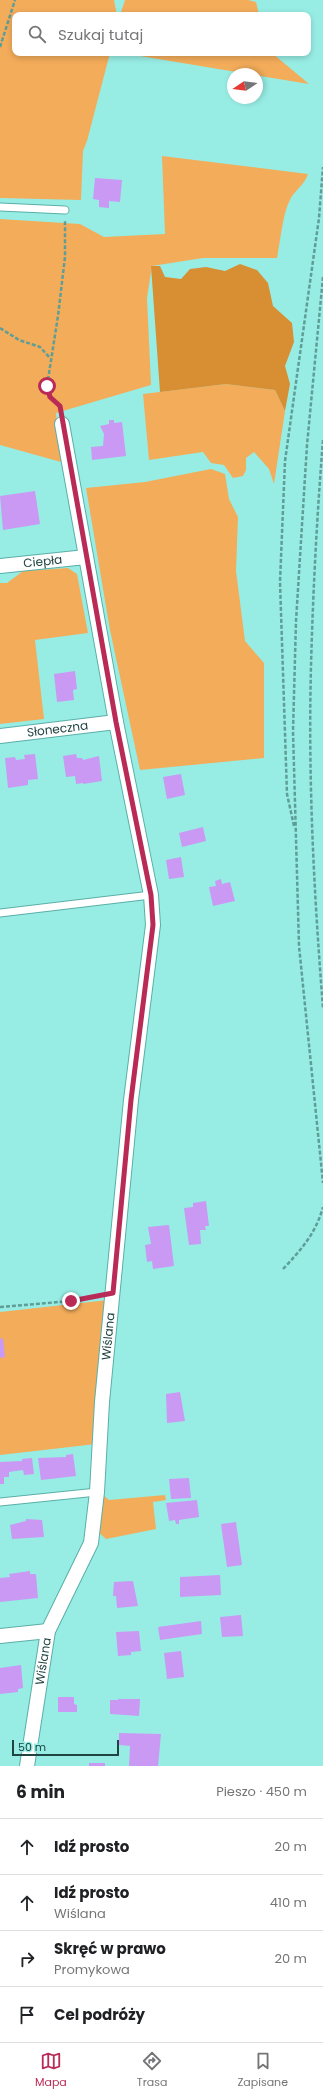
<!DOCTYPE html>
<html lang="pl">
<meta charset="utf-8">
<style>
:root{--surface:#fff;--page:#f2f2f2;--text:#202124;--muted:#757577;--line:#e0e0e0;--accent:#b92a57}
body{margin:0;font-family:Poppins,sans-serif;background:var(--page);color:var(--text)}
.compass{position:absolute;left:227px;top:68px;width:36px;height:36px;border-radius:50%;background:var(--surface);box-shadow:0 2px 6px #0003;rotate:257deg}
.scale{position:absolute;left:12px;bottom:10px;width:107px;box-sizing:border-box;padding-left:4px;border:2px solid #204441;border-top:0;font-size:11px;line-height:14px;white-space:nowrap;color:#204441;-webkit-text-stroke:3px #97ede4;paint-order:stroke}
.stop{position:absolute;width:12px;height:12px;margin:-9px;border:3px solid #b92a57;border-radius:50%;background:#fff}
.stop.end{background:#b92a57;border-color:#fff;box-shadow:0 1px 4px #0008}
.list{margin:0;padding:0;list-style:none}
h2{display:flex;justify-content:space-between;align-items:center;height:52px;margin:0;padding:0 16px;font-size:17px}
h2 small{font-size:13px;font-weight:400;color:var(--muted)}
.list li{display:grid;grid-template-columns:26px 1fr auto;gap:12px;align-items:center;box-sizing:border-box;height:56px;padding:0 16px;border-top:1px solid var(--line)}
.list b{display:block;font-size:15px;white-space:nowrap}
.list p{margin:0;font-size:13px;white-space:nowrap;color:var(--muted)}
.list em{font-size:13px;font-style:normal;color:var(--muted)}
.icon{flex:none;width:22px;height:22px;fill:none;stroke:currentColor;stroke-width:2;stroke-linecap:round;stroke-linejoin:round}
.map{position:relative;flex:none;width:323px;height:1766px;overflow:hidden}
.search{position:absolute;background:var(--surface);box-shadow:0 2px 6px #0003;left:12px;right:12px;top:12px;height:44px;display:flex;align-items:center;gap:10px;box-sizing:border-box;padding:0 14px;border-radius:8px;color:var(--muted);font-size:15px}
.sheet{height:276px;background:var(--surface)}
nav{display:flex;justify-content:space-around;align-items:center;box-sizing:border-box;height:56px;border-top:1px solid var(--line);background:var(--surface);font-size:11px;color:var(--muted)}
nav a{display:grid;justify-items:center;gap:2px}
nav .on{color:var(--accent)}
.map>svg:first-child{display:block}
.green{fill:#f3ac5a}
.forest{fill:#d88e33}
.building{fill:#c999f4}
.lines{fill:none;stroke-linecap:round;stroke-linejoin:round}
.service-casing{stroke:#5aafa7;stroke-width:9}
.minor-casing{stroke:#5aafa7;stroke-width:16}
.path{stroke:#5f9d97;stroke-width:2.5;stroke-dasharray:4 2;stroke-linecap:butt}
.service{stroke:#fff;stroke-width:7}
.minor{stroke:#fff;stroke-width:14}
.route{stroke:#b92a57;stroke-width:5}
.labels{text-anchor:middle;stroke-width:4;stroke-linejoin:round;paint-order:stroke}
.street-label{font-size:12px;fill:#204441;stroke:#97ede4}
</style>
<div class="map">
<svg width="323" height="1766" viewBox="0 0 323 1766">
<rect width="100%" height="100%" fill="#97ede4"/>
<path class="green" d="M0,0H114L117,15H15V53H110L87,141L83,151L81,200L0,198Z
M125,0H248L256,2L259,15H120Z
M122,53H272L309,84Z
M162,156L308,174C304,186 294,190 289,202C283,214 280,243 277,258H203L152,266L147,298L151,385L56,413L61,462L0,445V219L80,224L104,237L165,234Z
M226,384L275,390L285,411L274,484L269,469L254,452L246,458V470L243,476L233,478L224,465L211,463L203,452L149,460L143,394Z
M211,469L225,474L229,499L238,517L236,571L245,641L264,663V758L140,770L110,630L86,488L145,482Z
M68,568L77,574L88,633L35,640L44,719L0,724V583H7L23,571Z
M108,1300L96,1444L0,1455V1312Z
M102,1494L109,1500L165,1495L166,1500L153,1502L156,1529L106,1539L97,1531Z"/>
<path class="forest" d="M240,264L257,270L268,283L273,306L292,323L294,342L285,366L290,384L285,411L275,390L226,384L160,392L151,266H160L165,277L181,279L190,269L206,267L225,271Z"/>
<path class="building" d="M95,178L122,180L120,202L109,201V208L99,207V200L93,199Z
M109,420H114V423L122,422L126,456L92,460L91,447L103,446L104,434L100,426L109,424Z
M35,491L40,524L3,530L0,496Z
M75,671L77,689L73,690L74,700L57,702L54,674Z
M35,754L38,779L28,780V785L8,788L5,758L15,757L16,760L25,759L24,755Z
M76,754L77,758H82L83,760L99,756L102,781L83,784V783L76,784L75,776L66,777L63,756Z
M181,774L185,795L167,799L163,777Z
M203,827L206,841L182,847L179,833Z
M181,857L184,877L169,879L166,860Z
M221,879L222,884L230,882L235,901L213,906L209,887L216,886L215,881Z
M206,1201L209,1226H205L206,1230H200L201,1244L189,1245L184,1208L193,1207V1203Z
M169,1225L174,1266L153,1269L152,1261L147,1262L145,1245L151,1244L148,1227Z
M3,1338L5,1357L0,1358V1339Z
M180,1392L185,1421L167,1423L166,1394Z
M73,1454L76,1476L41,1480L38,1458L66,1457V1455Z
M32,1458L34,1474L24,1475L23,1470L9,1472V1477H4V1484H0V1462L22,1461V1459Z
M189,1478L191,1498L171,1499L169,1479Z
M197,1500L199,1517L179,1520V1524H176L175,1520L169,1521L166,1503Z
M26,1519L42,1520L44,1537L12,1539L10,1525L26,1521Z
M236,1522L242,1565L227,1567L221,1524Z
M30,1571V1574H36L38,1598L0,1602V1578L10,1577L9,1574Z
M220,1575L221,1595L180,1597V1577Z
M133,1581L138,1606L117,1608L116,1596H113L114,1582Z
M241,1615L243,1636L222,1637L220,1617Z
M201,1621L202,1634L160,1640L158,1627Z
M139,1631L141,1651L131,1652V1655L118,1656L116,1632Z
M181,1651L184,1677L167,1679L164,1653Z
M21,1665L23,1688L18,1689V1692L0,1694V1668Z
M58,1697H74V1704L77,1705V1712H58Z
M118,1699H140L139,1716L110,1714V1700H118Z
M119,1733L161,1734L158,1766H129L130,1746L119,1745Z
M89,1763H105V1766H89Z"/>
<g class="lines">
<defs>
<path id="service" d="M0,207L65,210
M0,913L151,895
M0,1502L97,1492"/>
<g id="minor">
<path id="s1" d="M0,566L86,557"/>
<path id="s2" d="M0,736L116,722"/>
<path d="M0,1636L48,1631"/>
<path id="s3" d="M27,1766L48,1631L91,1543L97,1492L102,1402L131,1100L153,925L151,895L116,722L62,424"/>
</g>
</defs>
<use href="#service" class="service-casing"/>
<use href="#minor" class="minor-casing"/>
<path class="path" d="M0,47L15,0
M323,277L307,445L296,621L293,731L299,946L323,1183
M0,328L19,340L40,347L50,358
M60,411V406L50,397L47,386L58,316L65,257V220
M323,440C317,515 313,591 311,666C308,780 314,894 323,1008
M294,826L287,794L280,582L285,461L319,218L323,167
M283,1269C301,1250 316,1233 323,1207
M0,1307L71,1301L99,1296"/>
<use href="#service" class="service"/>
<use href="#minor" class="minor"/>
</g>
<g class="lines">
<path class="route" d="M47,386L50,397L60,406L116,722L151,895L153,925L131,1100L113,1293L71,1301"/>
</g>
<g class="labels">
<g class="street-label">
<text dy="4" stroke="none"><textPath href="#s1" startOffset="43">Ciepła</textPath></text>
<text dy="4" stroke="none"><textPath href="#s2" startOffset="58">Słoneczna</textPath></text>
<text dy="4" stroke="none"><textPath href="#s3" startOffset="442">Wiślana</textPath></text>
<text dy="4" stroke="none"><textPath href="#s3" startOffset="106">Wiślana</textPath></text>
</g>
</g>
</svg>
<svg class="compass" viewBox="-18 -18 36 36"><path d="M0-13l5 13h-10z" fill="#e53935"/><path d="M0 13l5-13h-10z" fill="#757577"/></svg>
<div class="scale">50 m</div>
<div class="stop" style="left:47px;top:386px"></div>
<div class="stop end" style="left:71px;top:1301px"></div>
<div class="search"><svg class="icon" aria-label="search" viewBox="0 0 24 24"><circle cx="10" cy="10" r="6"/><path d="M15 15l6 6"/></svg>Szukaj tutaj</div>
</div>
<section class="sheet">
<h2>6 min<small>Pieszo · 450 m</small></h2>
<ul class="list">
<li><svg class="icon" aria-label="ahead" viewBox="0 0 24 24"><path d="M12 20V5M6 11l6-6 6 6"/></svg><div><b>Idź prosto</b></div><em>20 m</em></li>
<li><svg class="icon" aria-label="ahead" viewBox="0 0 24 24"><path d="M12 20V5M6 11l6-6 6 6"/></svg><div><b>Idź prosto</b><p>Wiślana</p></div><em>410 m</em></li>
<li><svg class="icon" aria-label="right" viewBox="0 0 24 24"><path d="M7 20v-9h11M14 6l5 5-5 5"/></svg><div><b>Skręć w prawo</b><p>Promykowa</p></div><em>20 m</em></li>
<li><svg class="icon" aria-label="arrive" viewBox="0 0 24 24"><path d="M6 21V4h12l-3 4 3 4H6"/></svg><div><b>Cel podróży</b></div></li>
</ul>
</section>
<nav>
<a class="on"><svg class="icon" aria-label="map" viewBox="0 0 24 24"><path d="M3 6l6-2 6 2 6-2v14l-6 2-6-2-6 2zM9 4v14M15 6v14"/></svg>Mapa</a>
<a><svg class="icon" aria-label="directions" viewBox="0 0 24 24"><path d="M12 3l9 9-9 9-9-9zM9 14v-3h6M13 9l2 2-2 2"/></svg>Trasa</a>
<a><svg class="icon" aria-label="saved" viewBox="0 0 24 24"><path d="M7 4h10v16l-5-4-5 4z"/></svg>Zapisane</a>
</nav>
